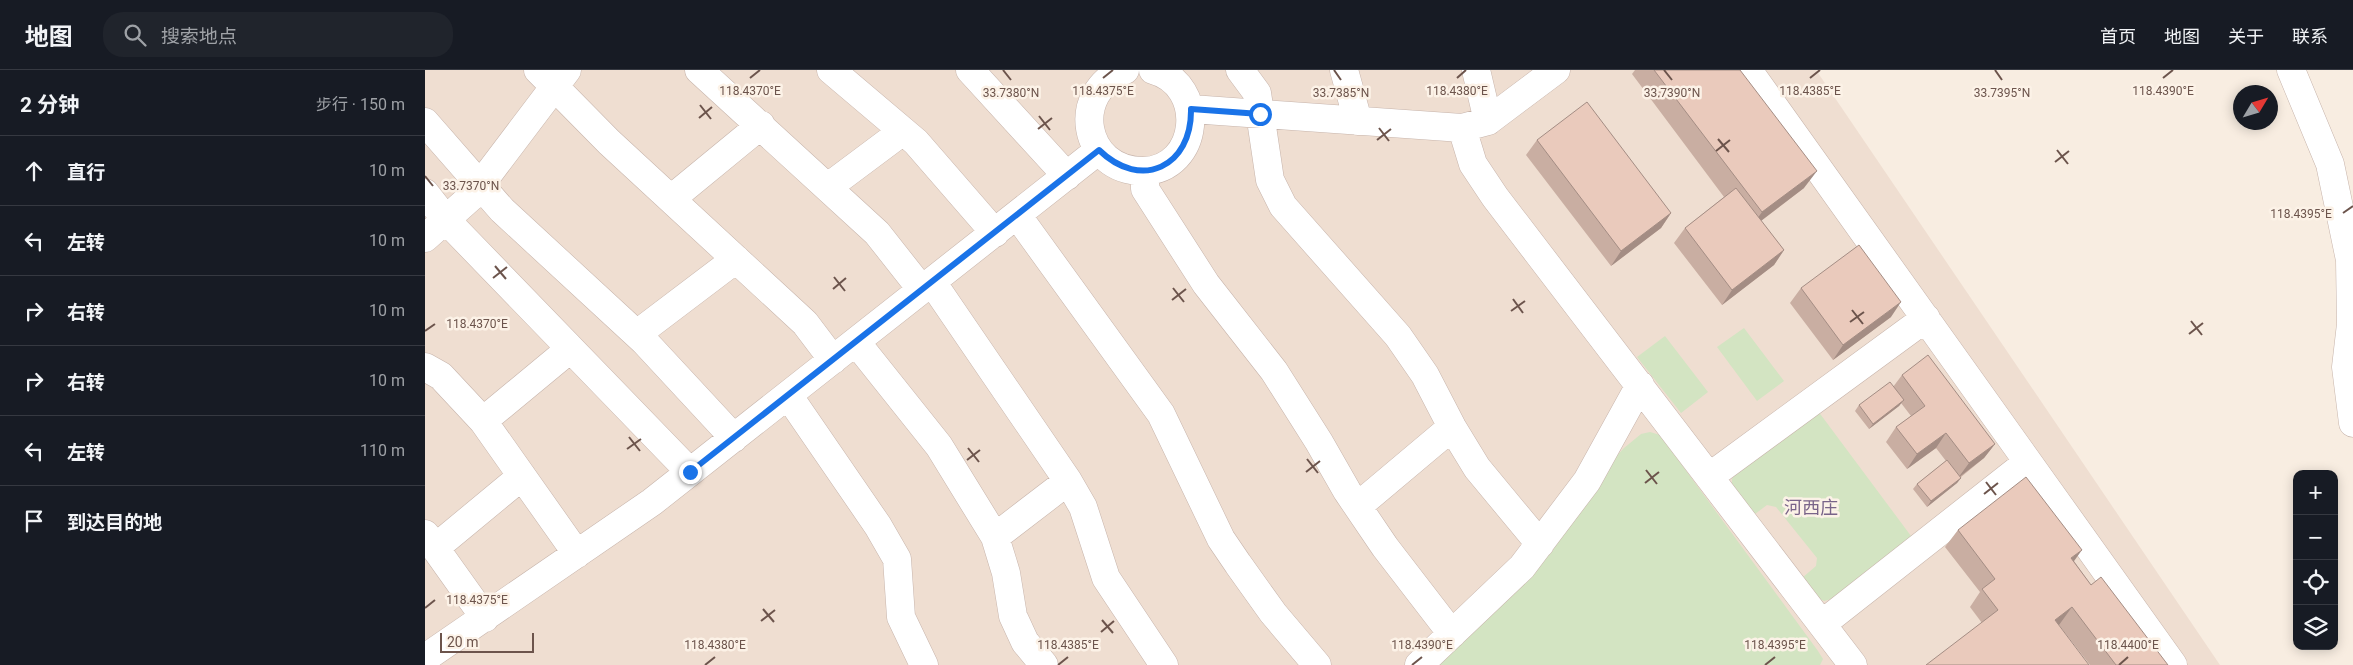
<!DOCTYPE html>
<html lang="zh">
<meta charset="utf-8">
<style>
:root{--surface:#171b24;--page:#20242c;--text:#f1f3f6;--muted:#9ea1a6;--line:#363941}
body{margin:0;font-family:Roboto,"Noto Sans SC",sans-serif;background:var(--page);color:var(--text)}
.controls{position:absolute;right:15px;bottom:15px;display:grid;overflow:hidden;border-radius:10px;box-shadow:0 2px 12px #0003}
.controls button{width:45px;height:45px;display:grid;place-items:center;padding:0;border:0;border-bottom:1px solid var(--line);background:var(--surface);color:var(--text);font:25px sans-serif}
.compass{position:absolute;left:1808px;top:15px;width:45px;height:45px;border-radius:50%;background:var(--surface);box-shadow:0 2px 12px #0003;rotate:52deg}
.scale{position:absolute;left:15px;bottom:12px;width:94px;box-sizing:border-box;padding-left:5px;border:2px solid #6c544c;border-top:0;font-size:14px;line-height:18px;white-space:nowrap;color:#6c544c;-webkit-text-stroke:4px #fcf2e7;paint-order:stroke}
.stop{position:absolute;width:15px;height:15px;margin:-11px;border:4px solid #1a73e8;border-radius:50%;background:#fff}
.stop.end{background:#1a73e8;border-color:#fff;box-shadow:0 1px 5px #0008}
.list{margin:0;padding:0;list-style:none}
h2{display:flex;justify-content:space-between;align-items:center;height:65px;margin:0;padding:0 20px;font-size:21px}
h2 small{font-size:16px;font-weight:400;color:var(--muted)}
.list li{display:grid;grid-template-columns:32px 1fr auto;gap:15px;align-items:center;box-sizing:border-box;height:70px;padding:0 20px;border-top:1px solid var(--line)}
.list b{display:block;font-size:19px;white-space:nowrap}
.list em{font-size:16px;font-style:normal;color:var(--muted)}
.icon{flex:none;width:28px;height:28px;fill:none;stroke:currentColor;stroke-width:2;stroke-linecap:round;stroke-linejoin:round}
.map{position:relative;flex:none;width:1928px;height:595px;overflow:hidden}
header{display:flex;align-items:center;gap:30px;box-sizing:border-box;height:70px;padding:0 25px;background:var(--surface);border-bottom:1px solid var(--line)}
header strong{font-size:24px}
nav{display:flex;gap:28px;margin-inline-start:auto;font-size:18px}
.search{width:350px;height:45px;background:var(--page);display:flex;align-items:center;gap:12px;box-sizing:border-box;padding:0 18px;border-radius:20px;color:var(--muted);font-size:19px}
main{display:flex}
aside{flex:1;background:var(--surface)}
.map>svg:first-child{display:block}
.residential{fill:#efded1}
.green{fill:#d3e4c2}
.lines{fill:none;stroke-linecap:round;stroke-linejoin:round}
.minor-casing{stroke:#c7b4ab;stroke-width:29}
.minor{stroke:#fff;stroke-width:28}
.wall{fill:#c9aea2}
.shaded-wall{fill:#a48d84}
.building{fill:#eacabc;stroke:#a48d84}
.route{stroke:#1a73e8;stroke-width:6}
.ticks{fill:none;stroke:#6c544c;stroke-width:2}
.labels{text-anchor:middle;stroke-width:5;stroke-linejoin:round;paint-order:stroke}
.quarter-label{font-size:18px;fill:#796489;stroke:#fcf2e7}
.ticks-label{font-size:12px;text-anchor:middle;fill:#6c544c;stroke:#fcf2e7;stroke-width:5;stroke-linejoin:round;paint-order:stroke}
</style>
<header>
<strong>地图</strong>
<div class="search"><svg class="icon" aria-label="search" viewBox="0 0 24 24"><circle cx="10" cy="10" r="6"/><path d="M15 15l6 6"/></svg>搜索地点</div>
<nav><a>首页</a><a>地图</a><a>关于</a><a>联系</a></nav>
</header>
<main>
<aside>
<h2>2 分钟<small>步行 · 150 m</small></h2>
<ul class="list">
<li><svg class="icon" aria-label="ahead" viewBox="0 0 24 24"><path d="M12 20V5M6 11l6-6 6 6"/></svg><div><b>直行</b></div><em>10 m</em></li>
<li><svg class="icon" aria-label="left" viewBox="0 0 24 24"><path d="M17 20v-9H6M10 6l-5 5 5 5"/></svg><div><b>左转</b></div><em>10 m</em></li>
<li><svg class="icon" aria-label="right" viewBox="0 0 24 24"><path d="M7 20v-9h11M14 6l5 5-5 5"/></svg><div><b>右转</b></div><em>10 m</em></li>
<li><svg class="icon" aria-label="right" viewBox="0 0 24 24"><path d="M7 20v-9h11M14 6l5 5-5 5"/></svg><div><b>右转</b></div><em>10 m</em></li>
<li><svg class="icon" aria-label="left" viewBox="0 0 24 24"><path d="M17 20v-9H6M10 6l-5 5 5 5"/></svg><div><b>左转</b></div><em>110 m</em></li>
<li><svg class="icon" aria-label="arrive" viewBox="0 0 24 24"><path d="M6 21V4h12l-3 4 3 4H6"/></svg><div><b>到达目的地</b></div></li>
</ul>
</aside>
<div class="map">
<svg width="1928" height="595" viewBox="0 0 1928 595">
<rect width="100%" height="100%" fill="#f8ede1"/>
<path class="residential" d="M0,0H1391L1795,595H0Z"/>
<path class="green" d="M1319,258L1359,311L1332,331L1292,277Z
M1240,266L1283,322L1256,343L1212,287Z
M1393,341L1489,470L1414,527L1399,531L1388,526L1377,508L1391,496L1392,488L1351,437L1342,435L1330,444L1307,415V409L1312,400Z
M1225,362L1235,365L1393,581L1398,589L1395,595H995L1199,378L1216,364Z"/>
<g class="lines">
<defs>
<path id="minor" d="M113,0L184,72L380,253L408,290
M274,0L452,163L497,220
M406,0L491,72L570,163
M545,0L642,106
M700,0C644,22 657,101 718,101C775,100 783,15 728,0
M815,0L832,23L845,110L858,136L973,266L1000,305L1027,357L1052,398L1115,474
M919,0L933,51
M1051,0L1063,51
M1323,0L1748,595
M1866,0L1905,94L1925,190L1926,254L1921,297L1928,353
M766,39L1037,58L1063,51L1131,0
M0,52L77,140L219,271L309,368
M1037,58L1048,94L1070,127L1428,595
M720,101V119L781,214L849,301L894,372L922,421L960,477L1027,564
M403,117L478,61
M0,123L22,151L265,402
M246,129L336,55
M592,145L736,344L796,469L813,494L848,543L892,595
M0,168L46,127L142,0
M507,212L643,411L658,437L681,508L739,595
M212,264L311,189
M431,272L514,376L570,467L581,503L588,546L600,572L619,595
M0,297L16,306L58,351L152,484
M363,325L453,456L472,489L476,547L499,595
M58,351L145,279
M1284,407L1501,248
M933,436L1027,357
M0,464L60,548
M570,467L643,411
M10,478L97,406
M1397,554L1603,392
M0,588L227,432L674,80
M994,595L1097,497L1162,411L1215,315"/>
</defs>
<use href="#minor" class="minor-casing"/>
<use href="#minor" class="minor"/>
</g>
<path class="wall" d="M1210,0H1315L1379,118L1336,151L1359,180L1349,195L1297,235L1249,173L1260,158L1299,127L1207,4Z
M1112,70L1246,143L1236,158L1186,196L1101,85Z
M1376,218L1466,247L1408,290L1365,233Z
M1477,305L1570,374L1559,388L1536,407V408L1532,413L1502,437L1488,419L1492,414L1521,391L1511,378L1482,399L1461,372L1471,357L1486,346L1476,333L1474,336L1444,359L1430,341L1434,335L1468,317Z
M1533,460L1649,491L1666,515L1743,595H1665L1634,555L1557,553L1545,537L1555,522L1520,477Z"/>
<path class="shaded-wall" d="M1392,101L1379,118L1324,160L1337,142Z
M1246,143L1236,158L1186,196L1196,181Z
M1359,180L1349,195L1297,235L1307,220Z
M1476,232L1466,247L1408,290L1418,275Z
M1479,330L1474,336L1444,359L1448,354Z
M1521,363L1511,378L1482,399L1492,384Z
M1570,374L1559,388L1533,408L1544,393Z
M1536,408L1532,413L1502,437L1506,431Z
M1657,480L1644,498L1646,488Z
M1647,537L1634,555L1617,568L1630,550Z"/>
<path class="building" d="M1229,0H1315L1392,101L1337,142Z
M1162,32L1246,143L1196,181L1112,70Z
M1311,118L1359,180L1307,220L1260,158Z
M1434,175L1476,232L1418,275L1376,218Z
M1503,285L1570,374L1544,393L1521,363L1492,384L1471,357L1500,336L1477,305Z
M1465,312L1479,330L1448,354L1434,335Z
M1522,390L1536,408L1506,431L1492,414Z
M1601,407L1657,480L1646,488L1666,515L1676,507L1743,595H1691L1647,537L1630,550L1664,595H1501L1573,540L1557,519L1570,509L1533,460Z"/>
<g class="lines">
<path class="route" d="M265,402L674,80C716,121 767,97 766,39L835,44"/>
</g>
<path class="ticks" d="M578,0L586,10M909,0L916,10M1239,0L1247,10M1570,0L1577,10M325,8L335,0M678,8L688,0M1032,8L1041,0M1385,8L1395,0M1738,8L1748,0M275,35L286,49M614,46L625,60M274,48L287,37M954,58L964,71M613,59L627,48M1293,69L1304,82M952,70L966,59M1632,80L1643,94M1291,81L1305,70M1630,92L1644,81M0,106L8,116M1918,143L1928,136M70,196L81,209M409,207L420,221M68,208L82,197M748,218L759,232M408,219L421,208M1088,229L1098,243M747,230L761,219M1427,240L1438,254M1086,241L1100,231M1766,251L1777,265M1425,252L1439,242M0,261L10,254M1764,264L1778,253M204,367L215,381M543,378L554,392M202,379L216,369M882,389L893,403M542,390L555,380M1221,400L1232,414M881,402L895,391M1561,412L1571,425M1220,413L1234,402M1559,424L1573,413M0,538L10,530M338,539L349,552M677,550L688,563M336,551L350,540M676,562L689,551M280,595L290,587M633,595L643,587M987,595L997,587M1340,595L1350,587M1694,595L1703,587"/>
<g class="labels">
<g class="quarter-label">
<text x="1386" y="444">河西庄</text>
</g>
</g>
<g class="ticks-label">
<text x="325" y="25">118.4370°E</text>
<text x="678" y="25">118.4375°E</text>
<text x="1032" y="25">118.4380°E</text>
<text x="1385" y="25">118.4385°E</text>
<text x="1738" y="25">118.4390°E</text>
<text x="586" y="27">33.7380°N</text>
<text x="916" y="27">33.7385°N</text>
<text x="1247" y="27">33.7390°N</text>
<text x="1577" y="27">33.7395°N</text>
<text x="46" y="120">33.7370°N</text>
<text x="1876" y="148">118.4395°E</text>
<text x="52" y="258">118.4370°E</text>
<text x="52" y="534">118.4375°E</text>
<text x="290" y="579">118.4380°E</text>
<text x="643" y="579">118.4385°E</text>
<text x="997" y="579">118.4390°E</text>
<text x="1350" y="579">118.4395°E</text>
<text x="1703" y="579">118.4400°E</text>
</g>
</svg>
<div class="controls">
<button>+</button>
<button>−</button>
<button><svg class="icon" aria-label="locate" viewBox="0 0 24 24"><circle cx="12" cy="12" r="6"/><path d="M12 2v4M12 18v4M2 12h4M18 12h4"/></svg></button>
<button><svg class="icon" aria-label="layers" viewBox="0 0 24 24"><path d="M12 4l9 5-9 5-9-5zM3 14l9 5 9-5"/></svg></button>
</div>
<svg class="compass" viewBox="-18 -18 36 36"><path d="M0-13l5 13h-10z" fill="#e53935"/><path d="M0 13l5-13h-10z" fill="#9ea1a6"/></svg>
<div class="scale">20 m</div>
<div class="stop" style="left:835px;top:44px"></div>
<div class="stop end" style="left:265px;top:402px"></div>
</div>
</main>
